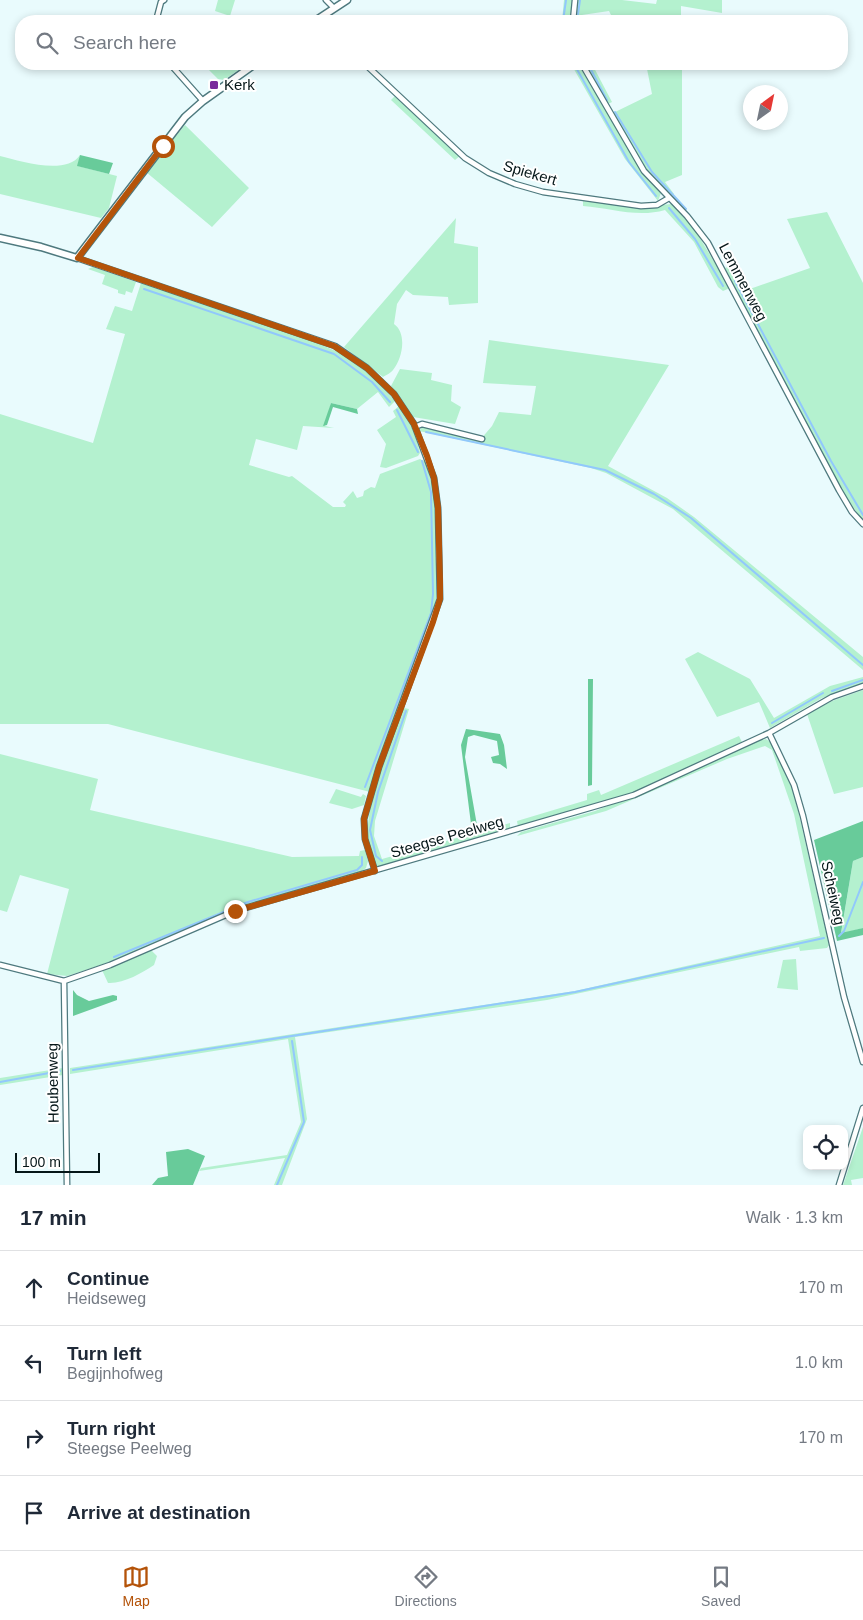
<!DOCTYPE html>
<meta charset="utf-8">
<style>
:root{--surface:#fff;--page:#f2f2f3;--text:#1f2937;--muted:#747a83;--line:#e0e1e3;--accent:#b45309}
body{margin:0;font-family:Arial,sans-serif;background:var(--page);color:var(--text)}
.controls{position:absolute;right:15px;bottom:15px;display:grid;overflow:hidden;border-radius:10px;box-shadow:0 2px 8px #0003}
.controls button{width:45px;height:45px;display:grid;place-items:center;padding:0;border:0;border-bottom:1px solid var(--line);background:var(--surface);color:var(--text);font:25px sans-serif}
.compass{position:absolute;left:743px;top:85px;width:45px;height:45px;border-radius:50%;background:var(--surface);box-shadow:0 2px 8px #0003;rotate:33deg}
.scale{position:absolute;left:15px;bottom:12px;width:85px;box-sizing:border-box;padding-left:5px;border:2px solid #051618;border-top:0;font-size:14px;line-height:18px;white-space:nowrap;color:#051618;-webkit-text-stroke:4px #fff;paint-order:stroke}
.stop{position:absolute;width:15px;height:15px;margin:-11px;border:4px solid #b45309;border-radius:50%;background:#fff}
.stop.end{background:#b45309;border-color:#fff;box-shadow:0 1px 5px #0008}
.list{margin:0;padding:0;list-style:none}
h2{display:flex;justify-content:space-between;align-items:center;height:65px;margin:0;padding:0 20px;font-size:21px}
h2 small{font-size:16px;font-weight:400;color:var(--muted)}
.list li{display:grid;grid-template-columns:32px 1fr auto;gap:15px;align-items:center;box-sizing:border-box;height:75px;padding:0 20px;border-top:1px solid var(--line)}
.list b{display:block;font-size:19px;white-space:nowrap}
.list p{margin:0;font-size:16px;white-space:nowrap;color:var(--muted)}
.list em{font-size:16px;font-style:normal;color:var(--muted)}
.icon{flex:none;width:28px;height:28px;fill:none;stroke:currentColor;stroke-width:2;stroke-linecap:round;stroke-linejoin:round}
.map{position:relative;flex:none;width:863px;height:1185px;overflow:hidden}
.search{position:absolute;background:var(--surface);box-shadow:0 2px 8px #0003;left:15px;right:15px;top:15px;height:55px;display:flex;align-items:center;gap:12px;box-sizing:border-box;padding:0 18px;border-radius:20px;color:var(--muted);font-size:19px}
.sheet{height:365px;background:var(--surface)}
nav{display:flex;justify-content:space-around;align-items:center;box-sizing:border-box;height:70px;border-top:1px solid var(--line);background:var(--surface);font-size:14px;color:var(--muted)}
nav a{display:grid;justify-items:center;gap:2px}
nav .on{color:var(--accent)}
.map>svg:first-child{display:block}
.green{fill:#b4f1cf}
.forest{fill:#68cb9a}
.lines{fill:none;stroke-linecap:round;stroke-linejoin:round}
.stream{stroke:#91c8fc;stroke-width:2}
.street-casing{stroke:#4e797e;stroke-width:7}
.secondary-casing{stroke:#4e797e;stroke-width:9}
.street{stroke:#fff;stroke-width:4.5}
.secondary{stroke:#fff;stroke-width:6}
.route{stroke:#b45309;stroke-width:6}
.poi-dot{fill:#792a9b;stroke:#fff;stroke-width:2}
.labels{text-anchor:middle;stroke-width:4;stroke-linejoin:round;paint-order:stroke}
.poi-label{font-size:15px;fill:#051618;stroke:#fff;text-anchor:start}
.street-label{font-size:15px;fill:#051618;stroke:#fff}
</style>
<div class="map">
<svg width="863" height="1185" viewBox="0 0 863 1185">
<rect width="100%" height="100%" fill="#e9fbfd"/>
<path class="green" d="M218,0H235L230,16L215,11Z
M564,0H572L570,21H562Z
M577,0H622L656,4L657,0H722V13L681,6V21H614L609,11L575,16Z
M208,64H247L224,80L218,79L205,66Z
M571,64H578L631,153L661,193L658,201L625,159Z
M584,64H592L612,102L608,104Z
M646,64H682V175L665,182L674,194L669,196L649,173L613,113L652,94Z
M395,96L460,156L455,160L391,100Z
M185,125L249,188L212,227L146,172Z
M80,155L78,166L117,176L109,208L101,218L0,194V156C20,161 66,176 80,155Z
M583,201L636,207L672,204L695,230L730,288L723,291L718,287L694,242L665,210C638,218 610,208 583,206Z
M827,212L863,283V522L842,490L806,426L725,268L730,266L747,290L810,268L787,219Z
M456,218L454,243L478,247V303L449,305L448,297L413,295L406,290L397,304L394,324C407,333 403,358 393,370C391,373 386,375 383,377L344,347Z
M93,267L136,282L132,293L126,291L125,295L118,293V290L102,284L105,275L88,269Z
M141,283L308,339L338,352L374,377L395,401L389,407L378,392L357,409L331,403L325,426L334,428L303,426L297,450L256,439L249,465L289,477L292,476L333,507H345L346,505L343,502L353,491L357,498L363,496L364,491L371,487L375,488L380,474L420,459L426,462L436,501L438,558L436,605L370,792L108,724H0V414L93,443L125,334L106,329L115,306L132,311Z
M489,340L669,365L608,466L667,498L694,517L863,657V670L673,509L606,473L591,468L419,431L423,426L480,440L492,426L499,412L531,415L536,386L483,383Z
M400,369L432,373L431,380L452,385L451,401L461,407L455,424L413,417L391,386Z
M399,406L413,427L420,453L418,456L386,468L380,467L386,444L377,430L396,417L393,411Z
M698,652L750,679L774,718L830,686L863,677V684L822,698L770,728L759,702L717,717L685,659Z
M863,690V787L834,794L807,714L832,701Z
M404,708L409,709L375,821L374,836L382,859L510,823V830L382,867L377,866C349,832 391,745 404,708Z
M739,736L742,742L616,800L518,827L517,821L587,800V794L599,790L601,795Z
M766,739L772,743L794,793L829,945L827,948L800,951L799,947L547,1000L295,1037L307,1119L282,1185H274L285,1158L199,1171L201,1168L287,1155L301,1122L288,1039L70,1074V1068L575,991L820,936L794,814L772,750L765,746L727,759L606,811L517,836L521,832L595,811L673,779L755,741Z
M0,754L98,779L90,810L292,857L359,856L360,851L365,850L368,861L366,868L359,873L228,912L104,964L67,976L47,974L69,889L20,875L7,912L0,910Z
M336,789L361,797L363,794L366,796L364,805L352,809L329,803Z
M863,857V928L841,934L853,861Z
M151,950L157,956L154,965C142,973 123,984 108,983L102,970Z
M796,959L798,990L777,988L783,960Z
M63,1068V1075L0,1085V1078Z
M863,1127V1178L851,1180L852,1185H843Z"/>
<path class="forest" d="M80,155L113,163L109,174L77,166Z
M331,403L357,409L358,414L333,407L327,425L323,426Z
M588,679H593L592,785L588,786Z
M466,729L500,734L504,745L507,769L500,764L493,763L491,757L499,755L497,741L474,735L468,737L465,757L478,831L472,832L462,753L461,745Z
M863,821V857L853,861L841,933L863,928V935L837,941L814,840Z
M73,990L77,995L89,1001L113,995L117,996V1000L73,1016Z
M188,1149L205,1156L193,1185H152L158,1178L168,1176L166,1152Z"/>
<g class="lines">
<path class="stream" d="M578,14L580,0
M563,21L566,0
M574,64L629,162L656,196
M588,64L607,100
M615,112L652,172L686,209
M669,208L695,239L723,286
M735,281L831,461L863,515
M144,289L334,354L372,382L390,402
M397,410L418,452
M426,432L605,470L654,494L691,518L863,665
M832,691L863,680
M772,723L823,693
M365,787L431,613L433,594L431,492L422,461
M382,861L376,856L370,830L378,792L406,711
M839,936L844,931L863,882
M114,957L248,902L357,870L362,865V857
M73,1070L575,992L824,938
M0,1082L60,1071
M277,1185L304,1122L292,1041"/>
<defs>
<path id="street" d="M326,0L333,7
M156,21L161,2L164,0
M573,21L575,0
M170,64L203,101
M365,64L465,158L489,173L515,184L543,192L641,206L657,205L669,198
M582,64L644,171L687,216L708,243L839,490L852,512L863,524
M77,258L335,346L367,368L394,394L414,424L434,478L438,508L440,599L379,767L364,819L365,839L375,871
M415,427L422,424L482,439
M769,733L794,785L803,816L844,997L863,1062
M0,965L64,981L110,965L235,911L634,795L769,733L832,697L863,686
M64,981L67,1185
M839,1185L863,1108"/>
<path id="secondary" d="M315,21L347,0
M0,238L41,247L77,258L185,117L203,101L255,64"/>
</defs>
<use href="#street" class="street-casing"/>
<use href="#secondary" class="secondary-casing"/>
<use href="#street" class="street"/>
<use href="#secondary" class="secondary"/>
</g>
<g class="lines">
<path class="route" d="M163,146L78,258L334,346L367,368L394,394L414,424L427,456L434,478L438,508L440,581V599L433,622L379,767L364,819L365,839L375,871L235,911"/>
</g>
<rect class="poi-dot" x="209" y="80" width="10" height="10" rx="2.5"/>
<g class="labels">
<g class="poi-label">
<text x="224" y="90">Kerk</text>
</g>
<g class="street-label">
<text transform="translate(530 173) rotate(16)" y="5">Spiekert</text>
<text transform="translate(743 282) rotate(62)" y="5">Lemmenweg</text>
<text transform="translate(447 837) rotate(-16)" y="5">Steegse Peelweg</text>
<text transform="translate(833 893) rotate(78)" y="5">Scheiweg</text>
<text transform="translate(53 1083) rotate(-91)" y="5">Houbenweg</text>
</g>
</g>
</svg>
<div class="controls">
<button><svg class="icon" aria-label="locate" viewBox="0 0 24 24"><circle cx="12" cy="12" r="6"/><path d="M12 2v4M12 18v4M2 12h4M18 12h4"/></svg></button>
</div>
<svg class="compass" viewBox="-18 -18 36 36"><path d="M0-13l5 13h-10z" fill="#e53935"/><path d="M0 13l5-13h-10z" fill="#747a83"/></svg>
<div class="scale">100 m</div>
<div class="stop" style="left:163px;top:146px"></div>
<div class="stop end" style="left:235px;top:911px"></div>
<div class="search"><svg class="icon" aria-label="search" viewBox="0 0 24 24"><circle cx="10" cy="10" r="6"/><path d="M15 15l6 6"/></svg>Search here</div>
</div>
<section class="sheet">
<h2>17 min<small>Walk · 1.3 km</small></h2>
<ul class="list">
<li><svg class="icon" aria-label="ahead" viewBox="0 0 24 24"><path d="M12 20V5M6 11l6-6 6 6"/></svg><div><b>Continue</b><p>Heidseweg</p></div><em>170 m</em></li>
<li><svg class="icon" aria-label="left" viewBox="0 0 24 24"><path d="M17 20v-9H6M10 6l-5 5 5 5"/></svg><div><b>Turn left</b><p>Begijnhofweg</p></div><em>1.0 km</em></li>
<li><svg class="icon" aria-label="right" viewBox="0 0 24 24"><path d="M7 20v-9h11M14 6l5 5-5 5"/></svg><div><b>Turn right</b><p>Steegse Peelweg</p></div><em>170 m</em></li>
<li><svg class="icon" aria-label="arrive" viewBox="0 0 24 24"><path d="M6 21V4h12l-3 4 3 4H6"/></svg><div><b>Arrive at destination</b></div></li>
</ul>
</section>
<nav>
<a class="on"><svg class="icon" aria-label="map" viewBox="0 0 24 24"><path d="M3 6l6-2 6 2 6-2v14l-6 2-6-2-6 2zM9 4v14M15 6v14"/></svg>Map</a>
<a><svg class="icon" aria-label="directions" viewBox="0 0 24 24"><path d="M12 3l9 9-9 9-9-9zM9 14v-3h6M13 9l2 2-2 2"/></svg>Directions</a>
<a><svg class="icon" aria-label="saved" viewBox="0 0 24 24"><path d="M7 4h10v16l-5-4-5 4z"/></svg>Saved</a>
</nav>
